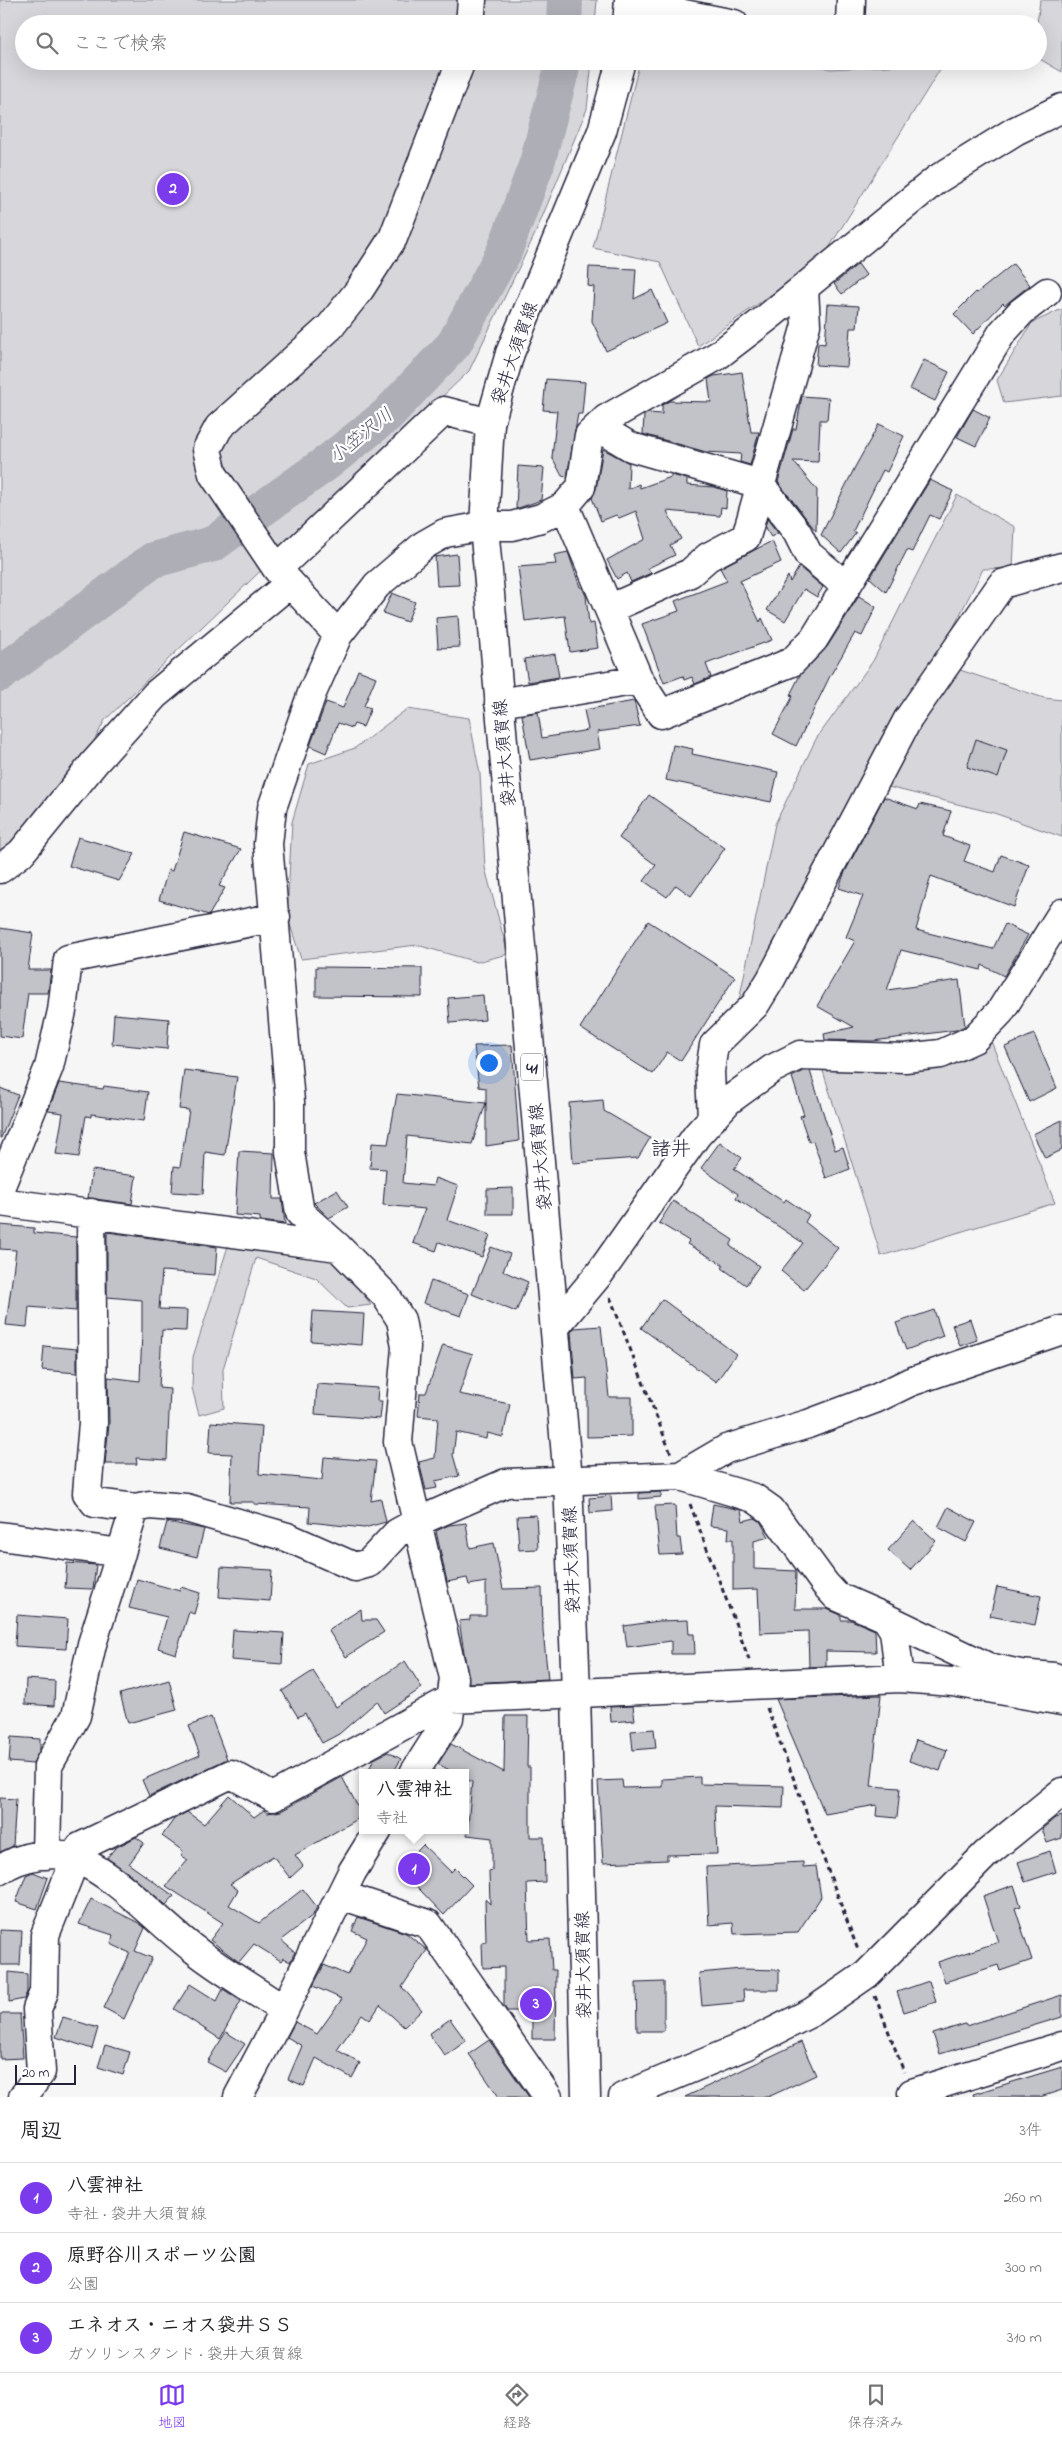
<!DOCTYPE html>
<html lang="ja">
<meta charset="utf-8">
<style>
:root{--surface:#fff;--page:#f2f2f2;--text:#202124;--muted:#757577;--line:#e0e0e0;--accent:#7c3aed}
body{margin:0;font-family:"Indie Flower","Klee One",sans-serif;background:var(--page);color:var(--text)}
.scale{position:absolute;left:15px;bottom:12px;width:61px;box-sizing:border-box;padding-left:5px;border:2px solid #22223b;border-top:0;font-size:14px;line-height:18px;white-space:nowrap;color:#22223b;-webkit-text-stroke:4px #fff;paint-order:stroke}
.you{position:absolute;left:488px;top:1062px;width:18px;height:18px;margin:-12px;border:4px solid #fff;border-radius:50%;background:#1a73e8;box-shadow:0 0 0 8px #1a73e833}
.badge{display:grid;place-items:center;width:32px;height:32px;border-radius:50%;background:var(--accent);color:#fff;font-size:16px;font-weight:700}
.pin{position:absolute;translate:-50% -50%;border:2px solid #fff;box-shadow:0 1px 5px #0006}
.popup{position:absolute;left:359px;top:1769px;width:110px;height:65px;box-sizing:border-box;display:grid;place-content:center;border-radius:0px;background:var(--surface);filter:drop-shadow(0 1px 4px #0005);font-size:16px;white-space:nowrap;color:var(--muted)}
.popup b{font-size:19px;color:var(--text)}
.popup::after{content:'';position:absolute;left:50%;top:100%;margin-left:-10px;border:10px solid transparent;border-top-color:var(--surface)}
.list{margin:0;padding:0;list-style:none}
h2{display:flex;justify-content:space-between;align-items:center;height:65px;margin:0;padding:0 20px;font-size:21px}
h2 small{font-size:16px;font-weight:400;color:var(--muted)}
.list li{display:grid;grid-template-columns:32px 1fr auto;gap:15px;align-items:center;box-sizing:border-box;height:70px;padding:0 20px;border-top:1px solid var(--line)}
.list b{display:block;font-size:19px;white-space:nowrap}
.list p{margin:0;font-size:16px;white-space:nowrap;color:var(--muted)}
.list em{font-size:16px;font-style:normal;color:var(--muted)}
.icon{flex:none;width:28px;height:28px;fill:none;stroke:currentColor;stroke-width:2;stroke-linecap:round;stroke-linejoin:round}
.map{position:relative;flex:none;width:1062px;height:2097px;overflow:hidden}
.search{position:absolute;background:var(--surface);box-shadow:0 5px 20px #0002;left:15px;right:15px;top:15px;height:55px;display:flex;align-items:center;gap:12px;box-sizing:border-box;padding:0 18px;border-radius:28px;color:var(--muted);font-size:19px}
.sheet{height:275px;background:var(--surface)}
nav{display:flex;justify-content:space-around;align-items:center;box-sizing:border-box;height:70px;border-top:1px solid var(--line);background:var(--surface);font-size:14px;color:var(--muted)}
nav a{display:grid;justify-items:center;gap:2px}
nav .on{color:var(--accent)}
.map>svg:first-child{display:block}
.green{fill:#d7d7db;stroke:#7c7c8b}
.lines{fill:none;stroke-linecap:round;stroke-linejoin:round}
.river{stroke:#aeaeb7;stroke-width:36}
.building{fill:#c2c2c9;stroke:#22223b}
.minor-casing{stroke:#22223b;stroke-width:31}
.major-casing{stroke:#22223b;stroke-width:31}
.path{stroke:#22223b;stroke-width:3;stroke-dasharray:5 4;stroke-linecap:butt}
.minor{stroke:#fff;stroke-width:28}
.major{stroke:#fff;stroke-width:28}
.labels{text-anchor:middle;stroke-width:4.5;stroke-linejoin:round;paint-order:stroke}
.shield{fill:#fff;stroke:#646476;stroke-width:1}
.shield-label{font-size:16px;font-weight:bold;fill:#22223b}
.street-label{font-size:18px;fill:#22223b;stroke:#fff}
.water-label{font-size:19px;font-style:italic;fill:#5a5a6d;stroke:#fff}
.quarter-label{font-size:20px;fill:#22223b;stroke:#fff}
</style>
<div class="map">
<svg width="1062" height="2097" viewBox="0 0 1062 2097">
<rect width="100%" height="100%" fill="#f6f6f7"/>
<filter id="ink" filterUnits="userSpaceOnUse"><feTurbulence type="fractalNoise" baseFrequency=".02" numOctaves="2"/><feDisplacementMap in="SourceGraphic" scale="10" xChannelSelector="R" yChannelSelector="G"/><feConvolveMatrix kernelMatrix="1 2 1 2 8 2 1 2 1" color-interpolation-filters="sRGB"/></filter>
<g filter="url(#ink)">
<path class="green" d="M0,0H597L595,24H24V61H592L587,109L535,234L469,371L105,720L61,804L0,859Z
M1040,0H1062V72L1038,58L1037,24Z
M640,61H805L830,69L944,63L822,259L698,346L660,262L593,248Z
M1062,309V396L1004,403L997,380L1032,323Z
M957,495L1015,527L1013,568L983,569L943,648L734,1025L775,824L816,739L873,661Z
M954,668L1044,698L1062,700V837L994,813L880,785Z
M407,709L469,718L480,774L485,868L508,954L477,962L417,945L301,959L287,915L292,822L309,764L355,748Z
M989,1036L1055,1203L881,1256L823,1071L829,1064Z
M229,1243L321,1254L344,1268L371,1305L347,1308L316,1278L256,1258L223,1369L224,1408L199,1415L192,1388L193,1357Z"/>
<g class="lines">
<path class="river" d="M564,24L565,0
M0,674L153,560L213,544L328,462L387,415L454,344L504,252L537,163L561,72L562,61"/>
</g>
<path class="building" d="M858,264L866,275L842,294L834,284Z
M1013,264L1030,285L1005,305L1003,303L973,334L954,314L976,292L977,293Z
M589,267L636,269L634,299L652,290L667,323L606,351L592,321L594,287L588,286Z
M828,304L859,306L857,328H850L847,367L816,365L818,343L825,344Z
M924,360L949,372L935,401L910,389Z
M742,372L751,432H759L750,465L740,462L741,454L706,452L643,434L644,415L648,413L662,414V405L669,401L711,402L708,379L714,376Z
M546,379L585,382L582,414H578L567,477L562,476L552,457L557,411L543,410Z
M802,396L829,398L827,420H820L818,462L793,461L817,490L816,531L778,482L793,429H796Z
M973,409L990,418L976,446L957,437Z
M879,424L904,436L887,472L883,470L853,531L856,533L841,553L821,535L855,467Z
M603,449L629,463L628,489L639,484L640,488L671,477V475L687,479V485L714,487L727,491L726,508L721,507L720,516L667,511L681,539L670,545L675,555L648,568L651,573L631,582L627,573L617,579L607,560L645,539L636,511L619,518L616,515L601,521L592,498L596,489Z
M518,466L544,468L541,500L516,509Z
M930,480L953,491L939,519L930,515L912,552L907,550L886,592L870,578Z
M767,519L778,533L771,537L765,528Z
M772,541L781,562L740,581L760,622L762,618L772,640L706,664L711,677L695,684L692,677L684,680L683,676L664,683L642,624L679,611L675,601L727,581L720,568Z
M568,552L580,587H582L586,596L589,624L594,623L598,648L570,652L565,616L525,621L518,567L556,564L554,555Z
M457,554L459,585L437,586L435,557Z
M799,567L823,587L817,597L804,589L785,621L767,610L788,576L790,582Z
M392,593L415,602L407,622L383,613Z
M859,596L876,607L862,636L855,633L830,676L796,746L773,734L793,696L790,695L800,675L827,647Z
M458,616L460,647L438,648L436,618Z
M555,654L559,677L528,682L524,659Z
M358,670L376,677L364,706L371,708L363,727L354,724L352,728L338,723L326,753L310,746L326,702L343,708Z
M634,701L640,726L597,732L600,749L530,760L522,715L538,712L542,738L588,730L584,710Z
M976,739L1007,750L998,778L967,767Z
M673,745L693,749L692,754L778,772L771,802L666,780Z
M649,795L725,848L691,896L676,885L667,897L644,881L656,865L619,838Z
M884,797L918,809L920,804L951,811L943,836L970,846L964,861L995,872L1001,855L1029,865L1014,907L931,876L916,930L993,949L1005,924L1028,935L1004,976L982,965L981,970L901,950L887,990L959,980L965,1026L956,1030L873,1041L825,1040L824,1034L854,1027L817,1006L855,941L846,937L863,896L839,888L844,874Z
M184,832L241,849L219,886L225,888L209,915L159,900L168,870L172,871Z
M78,837L135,854L119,881L69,866Z
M648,921L735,977L681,1061L667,1052L653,1074L580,1028Z
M0,928L33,933L28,970H51L48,993H28L22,1039L0,1036Z
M316,967L422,968V997L316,996Z
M483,995L485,1020L450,1023L448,998Z
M114,1014L169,1019L167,1049L112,1044Z
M1034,1034L1057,1088L1029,1102L1005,1047Z
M512,1045L519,1141L486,1146V1103L472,1144L407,1136L403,1183L433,1186L435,1178L458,1186L447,1220L490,1235L482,1257L439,1242L436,1251L413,1243L425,1209L383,1205L386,1169L370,1168L372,1143L388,1144L397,1094L486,1103V1088L479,1087L474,1046Z
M184,1070L237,1077L225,1155L205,1152L203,1194L172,1192L174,1166L180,1167L189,1110L179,1109Z
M803,1071H810L835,1150L843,1147L850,1169L826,1178L813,1141L809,1142L800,1116L804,1115L792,1077Z
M59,1083L103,1089L104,1086L148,1092L144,1121L91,1114V1117L86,1116L79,1157L56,1154L63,1113L48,1111Z
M0,1088L18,1095L1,1138H0Z
M603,1100L604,1111L650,1138L638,1158L573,1163L569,1103Z
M1062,1120V1150L1045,1158L1033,1134Z
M720,1142L742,1158L734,1169L784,1202L786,1199L809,1215L805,1222L838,1248L804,1290L781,1271L803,1243L736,1198L738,1194L701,1168Z
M239,1151L274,1153L273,1199H282L285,1224L260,1221V1217L235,1215Z
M92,1170L136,1176L132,1204L88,1198Z
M513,1188V1214H487V1189Z
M337,1190L348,1207L329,1218L314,1203Z
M673,1201L733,1240L730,1246L759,1266L746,1285L722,1268L724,1265L687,1244L689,1241L659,1223Z
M0,1225L34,1228V1233L76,1237V1311L29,1307L27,1327L6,1325L16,1250L0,1249Z
M107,1232L217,1247L215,1275L162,1271L159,1309L187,1310L186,1331L162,1330L159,1388L170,1389L167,1460L136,1458L137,1464H105L109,1423L108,1377L140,1381L142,1330V1300L107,1297Z
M491,1247L510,1254L503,1271L528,1282L516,1312L472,1294Z
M431,1281L469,1294L461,1316L423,1303Z
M662,1299L736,1354L716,1382L641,1328Z
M934,1310L943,1336L906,1350L896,1323Z
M313,1311L364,1314L362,1345L311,1341Z
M970,1319L977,1340L960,1346L952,1325Z
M601,1326L609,1397H632V1436L587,1437V1378L575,1379L571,1332L574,1328Z
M443,1345L473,1354L459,1394L510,1404L503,1437L487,1433L486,1439L456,1432L453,1455L459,1476L435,1481L437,1488L426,1490L419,1462L435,1458L438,1418L418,1416L420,1393H426Z
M44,1346L77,1349V1373L42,1370Z
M317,1384L378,1388L377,1401H382L380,1419L315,1414Z
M211,1422L262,1426L259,1474L322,1480L324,1457L376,1461L371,1501L381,1499L386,1522L364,1528L309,1522L310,1507L254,1504V1502H230L232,1454L209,1453Z
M661,1492V1497L639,1499V1493Z
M611,1496L612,1511L590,1513L589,1498Z
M713,1504L741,1510L743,1521L755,1518L760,1521L769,1537L754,1541V1569L796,1571L795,1609H827L841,1615V1620H851L875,1630L876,1652L826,1651V1666L809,1667L808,1631L760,1633L758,1589L733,1590V1539H728L729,1528L710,1526Z
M675,1505L677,1538H680L682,1554L660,1555L655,1506Z
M948,1507L976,1522L966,1542L938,1527Z
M536,1515L538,1549L519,1550L517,1516Z
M914,1521L936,1541L910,1570L888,1550Z
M167,1522L204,1529L197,1557L160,1548Z
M466,1523L470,1548L494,1543L503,1589L542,1588L543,1631L548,1679L469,1683L459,1621L470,1620V1616H486V1582L469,1585L467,1578L447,1582L436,1531L449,1525Z
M67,1563L96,1565L93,1589L65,1588Z
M221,1567L272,1570L270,1601L219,1597Z
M137,1579L180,1591L181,1587L200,1593L194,1614L189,1612L176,1654L158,1648L167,1617L129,1608Z
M997,1587L1041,1596L1035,1625L990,1616Z
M361,1609L362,1620H376L384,1632L346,1657L328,1630Z
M17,1615L68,1619L66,1649L15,1646Z
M688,1620L689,1634H694L695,1654H671V1641L627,1647L624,1626L659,1621Z
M233,1630L284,1633L282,1664L231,1660Z
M405,1661L422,1688L384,1713L377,1701L339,1734L322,1743L305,1713L298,1717L282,1691L313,1671L336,1707Z
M26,1679L55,1681L54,1706L25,1704Z
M169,1680L177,1710L128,1723L120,1694Z
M881,1695L871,1786L900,1788L897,1818L876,1816L877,1805L825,1814L776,1699Z
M633,1706L635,1720L611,1722L610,1707Z
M505,1716H528L527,1767H530V1837H544L545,1882L527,1883L529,1940L550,1939L552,1970H556L555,2039H532V2011H507L504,2006V1967L483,1968L482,1943L486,1942L485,1899L490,1904L489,1871L492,1870V1838L467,1835L472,1782L465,1778V1773H455L438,1764L451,1744L504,1772Z
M211,1717L227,1759L149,1796L142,1780L200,1755L189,1726Z
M654,1729L656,1748L633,1750L631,1731Z
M11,1737L40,1739V1749L33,1764L9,1762Z
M916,1740L947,1750L940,1771L909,1761Z
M388,1752L401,1759L393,1773H367L374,1759Z
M342,1777L363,1816L295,1855L303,1866L290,1878L273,1856L230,1884L238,1890L229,1905L259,1923L303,1889L317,1907L313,1915L281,1940L295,1952L290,1962L283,1958L281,1961L254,1944L239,1962L210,1940L223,1923L166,1886L188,1860L181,1855L183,1851L162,1836L174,1819L187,1812L204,1824L229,1795L254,1817L264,1810L267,1813L281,1811Z
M700,1777V1784L784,1786L783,1808L715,1806L717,1854L667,1855V1860L603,1863L598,1781L622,1780L623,1788L662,1787V1779Z
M0,1798L16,1799L13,1846L0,1852Z
M1062,1816V1838L1047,1843L1042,1829L1055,1818Z
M136,1837L144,1843L129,1864L174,1896L166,1905L133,1877L107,1858L115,1848Z
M423,1845L451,1872L455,1868L472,1885L444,1915L400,1869Z
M1050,1851L1056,1872L1025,1882L1018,1862Z
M803,1862V1867L816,1866L821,1897L798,1932L734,1934L733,1923L709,1925L706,1867Z
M33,1872L48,1878L37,1909L16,1902L26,1875Z
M1014,1885L1021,1906L1015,1908L1032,1960L1000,1971L998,1965L945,1982L938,1962L998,1942L983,1896Z
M91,1899L139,1923L145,1928L135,1951L152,1958L124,2019L104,2008L130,1953L111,1944L113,1935L79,1924Z
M358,1917L406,1933L427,1950L402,1987L422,2010L404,2027L380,2005L370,2020L362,2014L337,2050L360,2063L352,2078L316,2058L304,2086L288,2079L302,2046L287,2037L295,2022L317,2034L342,1999L313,1986L324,1965L347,1975L367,1938L352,1931Z
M0,1930L22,1931L20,1965H0Z
M741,1969L779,1970V1990H743L744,2002L702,2006L699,1973Z
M9,1972L27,1974V1992L24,1999L9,2002Z
M929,1981L936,2002L904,2012L897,1992Z
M664,1982V2031H637L636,1983Z
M190,1984L217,2001L223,1989L241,2001L220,2039L174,2009Z
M1062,1995V2017L940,2054L933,2034L965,2024L966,2026Z
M0,2014H20L23,2058L0,2059Z
M63,2017L98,2028L92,2049L56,2037Z
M450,2019L466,2041L445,2056L429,2034Z
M226,2032L245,2044L226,2072L207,2062Z
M489,2040L529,2097H499L469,2054Z
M801,2042L816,2075L768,2097H685Z
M105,2045L130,2052L123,2075L98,2067Z
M1062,2067V2090L1040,2097H974L973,2094Z"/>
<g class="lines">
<defs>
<path id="minor" d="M629,3L734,24
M470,24L472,0
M850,24L851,0
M598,427L631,447L760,484L797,532L808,554L846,586
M565,506L639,680
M277,569L444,411L490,423
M609,609L690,573L708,557L746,537L806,325L804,289
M338,635L277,569L213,474L207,449L219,427L330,327L360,289L393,238L461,61
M499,703L639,680L661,714L792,662L814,639L1002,333L1021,312L1047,292
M0,869L21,853L95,762L155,695L290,583
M712,1119L710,1071L714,1045L755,1005L771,979L908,719L1002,584L1062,567
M0,1188L49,1067L62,1011L68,959L276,917
M0,1202L338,1247
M91,1213L93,1423L87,1493L95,1503L135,1508
M555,1327L600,1273L697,1135L728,1101L772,1069L800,1055L905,1058L941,1054L974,1039L1000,1012L1062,913
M680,1476L726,1449L808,1424L875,1399L910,1382L1062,1330
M0,1536L121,1553
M886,1618L988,1667L1020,1674L1054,1677
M414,1773L449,1718L454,1678L398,1442L406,1347L401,1320L386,1296L338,1247L300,1213L290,1152V1102L268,844L272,808L312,693L338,635L377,585L424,545L445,533L484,526H512L541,518L565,506L581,487L589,435L606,419L717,356L768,317L936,180L1015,131L1062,108
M46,1855L48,1766L76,1716L92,1644L135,1508L150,1505L186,1508L287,1537L355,1567L369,1563L397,1533L417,1522L506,1483L680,1476L754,1498L771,1510L825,1584L836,1596L886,1618L894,1631L900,1678
M0,1870C20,1856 54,1849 77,1859C122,1879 156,1921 195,1950C223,1972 255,1990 284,2010
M341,1895L428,1924L548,2097
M912,2093L1062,2046
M23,2097L41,2072L37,2009L44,1992L45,1935L80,1847L231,1774L273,1797L451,1699L900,1678L953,1682L1062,1701
M238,2097L284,2010L352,1872L378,1830
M623,2097L747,2045L812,2012L867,1974L986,1854L1062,1792"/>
<path id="major" d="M627,24L629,0
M586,2097L576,1692L568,1479L484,526L490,423L510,353L602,131L621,61"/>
</defs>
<use href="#minor" class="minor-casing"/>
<use href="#major" class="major-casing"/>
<path class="path" d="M610,1297L671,1454
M690,1504L750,1662
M767,1708L858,1950
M875,1996L904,2072"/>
<use href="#minor" class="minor"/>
<use href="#major" class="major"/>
</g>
</g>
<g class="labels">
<rect class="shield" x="521" y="1053.5" width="22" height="27" rx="4"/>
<g class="shield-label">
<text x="532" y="1073">41</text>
</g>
<g class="street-label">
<text transform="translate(514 353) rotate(-71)" y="6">袋井大須賀線</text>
<text transform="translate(504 753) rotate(-95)" y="6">袋井大須賀線</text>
<text transform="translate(540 1157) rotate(-95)" y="6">袋井大須賀線</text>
<text transform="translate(571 1560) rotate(-92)" y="6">袋井大須賀線</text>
<text transform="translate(583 1965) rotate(-91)" y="6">袋井大須賀線</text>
</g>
<g class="water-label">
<text transform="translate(360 435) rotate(-39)" y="7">小笠沢川</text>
</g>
<g class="quarter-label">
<text x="671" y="1155">諸井</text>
</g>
</g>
</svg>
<div class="scale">20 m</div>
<div class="you"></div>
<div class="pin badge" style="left:414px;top:1869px">1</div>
<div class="popup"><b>八雲神社</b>寺社</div>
<div class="pin badge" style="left:173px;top:189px">2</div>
<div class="pin badge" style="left:536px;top:2004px">3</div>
<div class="search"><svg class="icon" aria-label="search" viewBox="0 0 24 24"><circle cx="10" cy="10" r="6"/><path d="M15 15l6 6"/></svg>ここで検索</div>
</div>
<section class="sheet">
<h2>周辺<small>3件</small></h2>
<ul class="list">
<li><span class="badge">1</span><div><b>八雲神社</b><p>寺社 · 袋井大須賀線</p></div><em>260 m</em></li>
<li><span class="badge">2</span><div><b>原野谷川スポーツ公園</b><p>公園</p></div><em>300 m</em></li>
<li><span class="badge">3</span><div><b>エネオス・ニオス袋井ＳＳ</b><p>ガソリンスタンド · 袋井大須賀線</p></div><em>310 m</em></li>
</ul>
</section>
<nav>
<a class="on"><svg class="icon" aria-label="map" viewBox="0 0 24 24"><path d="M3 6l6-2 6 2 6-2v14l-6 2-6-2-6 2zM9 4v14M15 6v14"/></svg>地図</a>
<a><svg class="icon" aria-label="directions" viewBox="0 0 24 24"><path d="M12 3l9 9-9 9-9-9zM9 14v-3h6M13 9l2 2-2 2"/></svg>経路</a>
<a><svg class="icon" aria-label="saved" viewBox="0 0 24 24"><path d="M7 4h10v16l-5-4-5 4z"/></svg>保存済み</a>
</nav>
